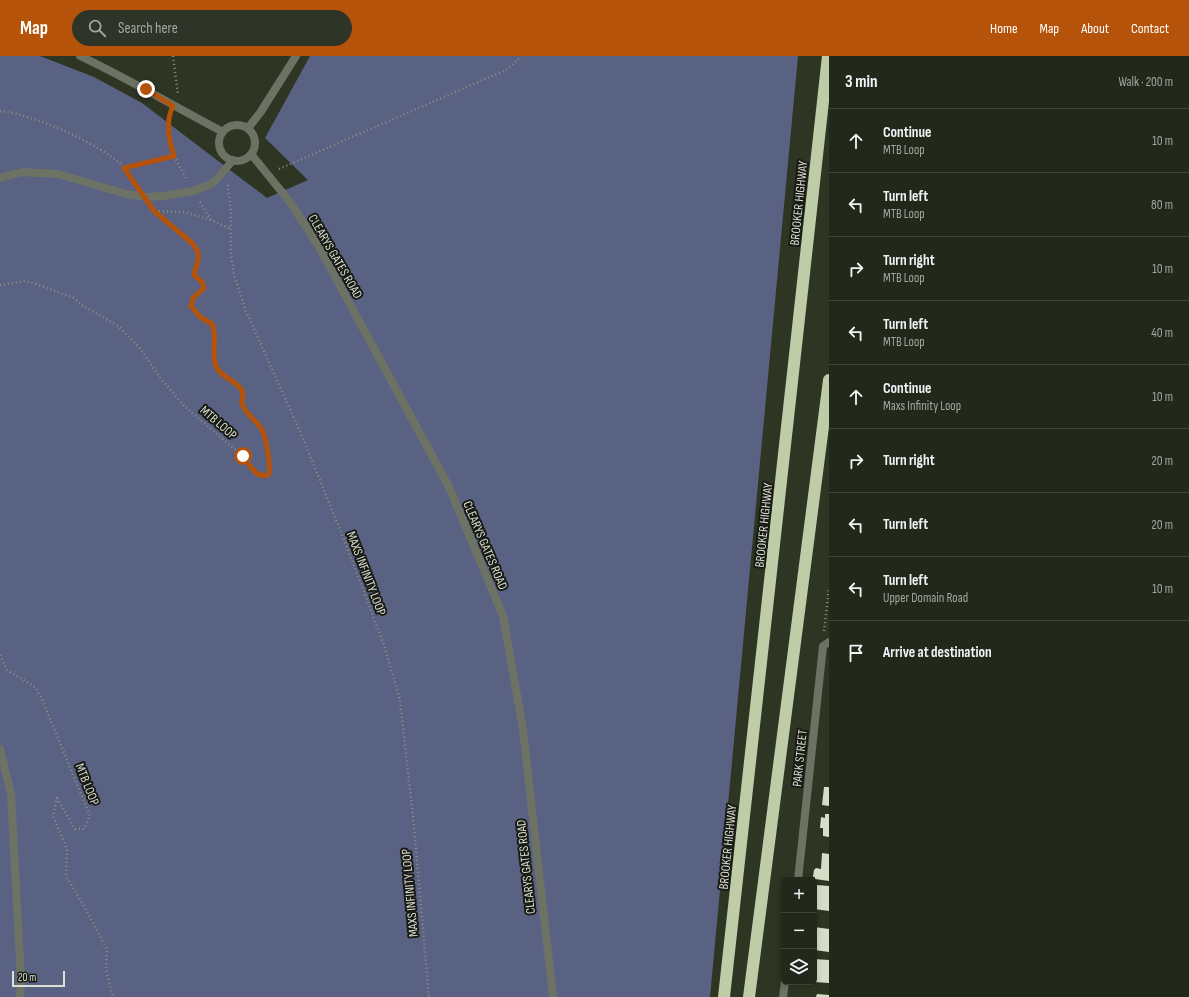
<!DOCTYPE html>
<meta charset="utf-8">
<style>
:root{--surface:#22281a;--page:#2e3427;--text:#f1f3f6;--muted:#a2a6a2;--line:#3f4439;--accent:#b45309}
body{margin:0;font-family:"Sofia Sans Condensed",sans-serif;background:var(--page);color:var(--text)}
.controls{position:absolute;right:12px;bottom:12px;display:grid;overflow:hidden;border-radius:6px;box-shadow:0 2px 6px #0003}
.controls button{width:36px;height:36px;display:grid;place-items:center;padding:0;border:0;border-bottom:1px solid var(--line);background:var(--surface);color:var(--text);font:20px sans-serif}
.scale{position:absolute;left:12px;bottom:10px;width:53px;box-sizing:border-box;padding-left:4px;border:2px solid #dbdfd4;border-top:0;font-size:11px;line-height:14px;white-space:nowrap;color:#dbdfd4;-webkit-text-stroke:3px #181b13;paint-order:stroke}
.stop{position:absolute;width:12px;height:12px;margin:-9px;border:3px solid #b45309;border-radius:50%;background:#fff}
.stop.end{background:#b45309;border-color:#fff;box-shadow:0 1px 4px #0008}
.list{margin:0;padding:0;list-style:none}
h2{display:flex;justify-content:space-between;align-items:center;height:52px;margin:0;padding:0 16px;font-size:17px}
h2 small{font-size:13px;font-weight:400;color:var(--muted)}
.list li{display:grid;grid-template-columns:26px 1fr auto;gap:12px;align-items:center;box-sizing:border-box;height:64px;padding:0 16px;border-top:1px solid var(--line)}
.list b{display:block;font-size:15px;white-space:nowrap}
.list p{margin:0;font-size:13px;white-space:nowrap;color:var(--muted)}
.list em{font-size:13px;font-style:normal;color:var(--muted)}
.icon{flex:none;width:22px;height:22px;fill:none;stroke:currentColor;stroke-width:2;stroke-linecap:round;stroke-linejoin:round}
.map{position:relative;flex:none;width:829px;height:941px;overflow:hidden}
header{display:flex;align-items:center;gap:24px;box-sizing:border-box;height:56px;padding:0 20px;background:var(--accent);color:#fff}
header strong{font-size:19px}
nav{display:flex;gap:22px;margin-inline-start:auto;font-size:14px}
.search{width:280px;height:36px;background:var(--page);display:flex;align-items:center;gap:10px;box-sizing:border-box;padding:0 14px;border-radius:22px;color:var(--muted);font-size:15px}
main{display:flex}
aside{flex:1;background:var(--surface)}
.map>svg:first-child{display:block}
.forest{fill:#5a6283}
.building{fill:#d5dec7}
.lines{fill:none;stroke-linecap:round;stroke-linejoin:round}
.path{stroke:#8b9082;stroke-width:2.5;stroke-dasharray:1 3;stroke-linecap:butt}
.street{stroke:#6d7364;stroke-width:8}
.highway{stroke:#becca7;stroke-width:12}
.route{stroke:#b45309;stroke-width:5}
.labels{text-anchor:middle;stroke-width:4;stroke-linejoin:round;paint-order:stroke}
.street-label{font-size:13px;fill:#dbdfd4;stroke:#181b13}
</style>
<header>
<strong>Map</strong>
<div class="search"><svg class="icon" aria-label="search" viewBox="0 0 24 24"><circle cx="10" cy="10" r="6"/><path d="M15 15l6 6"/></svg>Search here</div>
<nav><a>Home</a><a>Map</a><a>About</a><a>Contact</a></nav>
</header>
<main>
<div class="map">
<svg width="829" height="941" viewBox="0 0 829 941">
<rect width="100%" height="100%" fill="#2e3522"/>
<path class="forest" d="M0,0H40L94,21L142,47L267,142L308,124L265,82L310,0H798L710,941H0Z"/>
<path class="building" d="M824,731H829V750L822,749Z
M825,758H829V781L823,780V772H820L821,761L825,762Z
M822,797L829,798V825L815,823V821H813L814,814L816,812L821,813Z
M817,829L829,830V855L814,853Z
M814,871L829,873V896L814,894Z
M814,903L829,904V927L814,926Z
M817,938L829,939V941H816Z"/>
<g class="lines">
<path class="path" d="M173,0L178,39
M0,55C33,58 101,88 125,112C129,116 132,122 136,127
M174,100L187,124
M124,112L174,100L170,90L169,60
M279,113L508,13L521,0
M228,129L231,155V198L234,219L246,255L302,380L345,486L384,589L400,644L413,760L429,941
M200,146L211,164
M155,155L184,156L211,164L231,173
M0,229L25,225L36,228L74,242L82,249L118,270L139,291L161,323L184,350L243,400L258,419L263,420L268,419C272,412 266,382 262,374C258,365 248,360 244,350C241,345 245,338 241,333C235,324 220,321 216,310C211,297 219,283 212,268L201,261L191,250L193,242L204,232L202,226L194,219C195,212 199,205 198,197C195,179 162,168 153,152
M824,575L829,533
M0,599L7,614L35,631L42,643L90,760L84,773H75L57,742L53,760L67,793L66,820L84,850L107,893L106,914L113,941"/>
<path class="street" d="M80,0C129,23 175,51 223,76
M219 87a18 18 0 1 1 36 0a18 18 0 1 1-36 0Z
M248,72L260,57L296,0
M251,98L290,146L319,191L449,431L503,560L523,673L553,941
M0,122L22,116L58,118L126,138L146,141L163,140L193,135L209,129L215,125L233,104
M0,693L11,738L21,923L20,941
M798,824L823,590L829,586
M783,941L785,926"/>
<path class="highway" d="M724,941L828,0
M749,941L829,324"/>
</g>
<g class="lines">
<path class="route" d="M146,33L173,50C165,66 169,84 174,100L124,112L154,155L193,188L198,196V204L194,219L202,226L204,232L193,242L191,250L200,261L212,268C218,283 211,297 216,310C220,321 235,324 241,333C245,338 241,343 242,347C245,359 258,365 262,374C266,382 272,412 268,419C256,423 249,408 243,400"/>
</g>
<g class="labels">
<g class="street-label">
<text transform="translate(798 147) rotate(-84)" y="5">BROOKER HIGHWAY</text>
<text transform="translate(336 200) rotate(60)" y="5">CLEARYS GATES ROAD</text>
<text transform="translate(219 366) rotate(41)" y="5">MTB LOOP</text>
<text transform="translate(763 469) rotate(-84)" y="5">BROOKER HIGHWAY</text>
<text transform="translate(486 489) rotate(67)" y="5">CLEARYS GATES ROAD</text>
<text transform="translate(367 517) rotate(69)" y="5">MAXS INFINITY LOOP</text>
<text transform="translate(799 702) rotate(-84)" y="5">PARK STREET</text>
<text transform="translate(88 728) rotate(68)" y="5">MTB LOOP</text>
<text transform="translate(727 791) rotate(-84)" y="5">BROOKER HIGHWAY</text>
<text transform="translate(525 811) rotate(-96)" y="5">CLEARYS GATES ROAD</text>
<text transform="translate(409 837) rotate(-95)" y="5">MAXS INFINITY LOOP</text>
</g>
</g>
</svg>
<div class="controls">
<button>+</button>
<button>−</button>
<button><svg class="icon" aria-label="layers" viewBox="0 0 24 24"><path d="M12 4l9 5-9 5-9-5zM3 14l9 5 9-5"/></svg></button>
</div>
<div class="scale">20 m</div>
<div class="stop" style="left:243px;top:400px"></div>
<div class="stop end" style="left:146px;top:33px"></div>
</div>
<aside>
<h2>3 min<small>Walk · 200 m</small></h2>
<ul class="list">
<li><svg class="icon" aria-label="ahead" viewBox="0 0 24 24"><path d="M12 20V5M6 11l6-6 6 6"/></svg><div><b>Continue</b><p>MTB Loop</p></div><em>10 m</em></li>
<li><svg class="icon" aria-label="left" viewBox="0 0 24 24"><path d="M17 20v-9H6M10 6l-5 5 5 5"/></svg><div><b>Turn left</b><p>MTB Loop</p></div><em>80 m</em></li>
<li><svg class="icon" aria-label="right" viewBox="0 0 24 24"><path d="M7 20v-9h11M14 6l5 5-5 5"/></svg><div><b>Turn right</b><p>MTB Loop</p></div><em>10 m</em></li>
<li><svg class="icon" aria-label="left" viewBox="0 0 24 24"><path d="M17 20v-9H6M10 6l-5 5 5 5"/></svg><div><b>Turn left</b><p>MTB Loop</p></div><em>40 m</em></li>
<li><svg class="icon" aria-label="ahead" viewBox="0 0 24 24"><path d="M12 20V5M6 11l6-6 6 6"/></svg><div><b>Continue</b><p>Maxs Infinity Loop</p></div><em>10 m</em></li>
<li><svg class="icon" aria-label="right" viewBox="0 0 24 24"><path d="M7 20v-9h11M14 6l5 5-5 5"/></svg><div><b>Turn right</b></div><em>20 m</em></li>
<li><svg class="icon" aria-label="left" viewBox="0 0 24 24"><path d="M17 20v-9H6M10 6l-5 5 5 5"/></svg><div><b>Turn left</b></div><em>20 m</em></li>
<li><svg class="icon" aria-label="left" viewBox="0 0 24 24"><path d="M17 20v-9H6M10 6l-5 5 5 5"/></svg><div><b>Turn left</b><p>Upper Domain Road</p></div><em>10 m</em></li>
<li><svg class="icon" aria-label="arrive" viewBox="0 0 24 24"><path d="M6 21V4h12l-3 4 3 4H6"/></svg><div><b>Arrive at destination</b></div></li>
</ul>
</aside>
</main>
